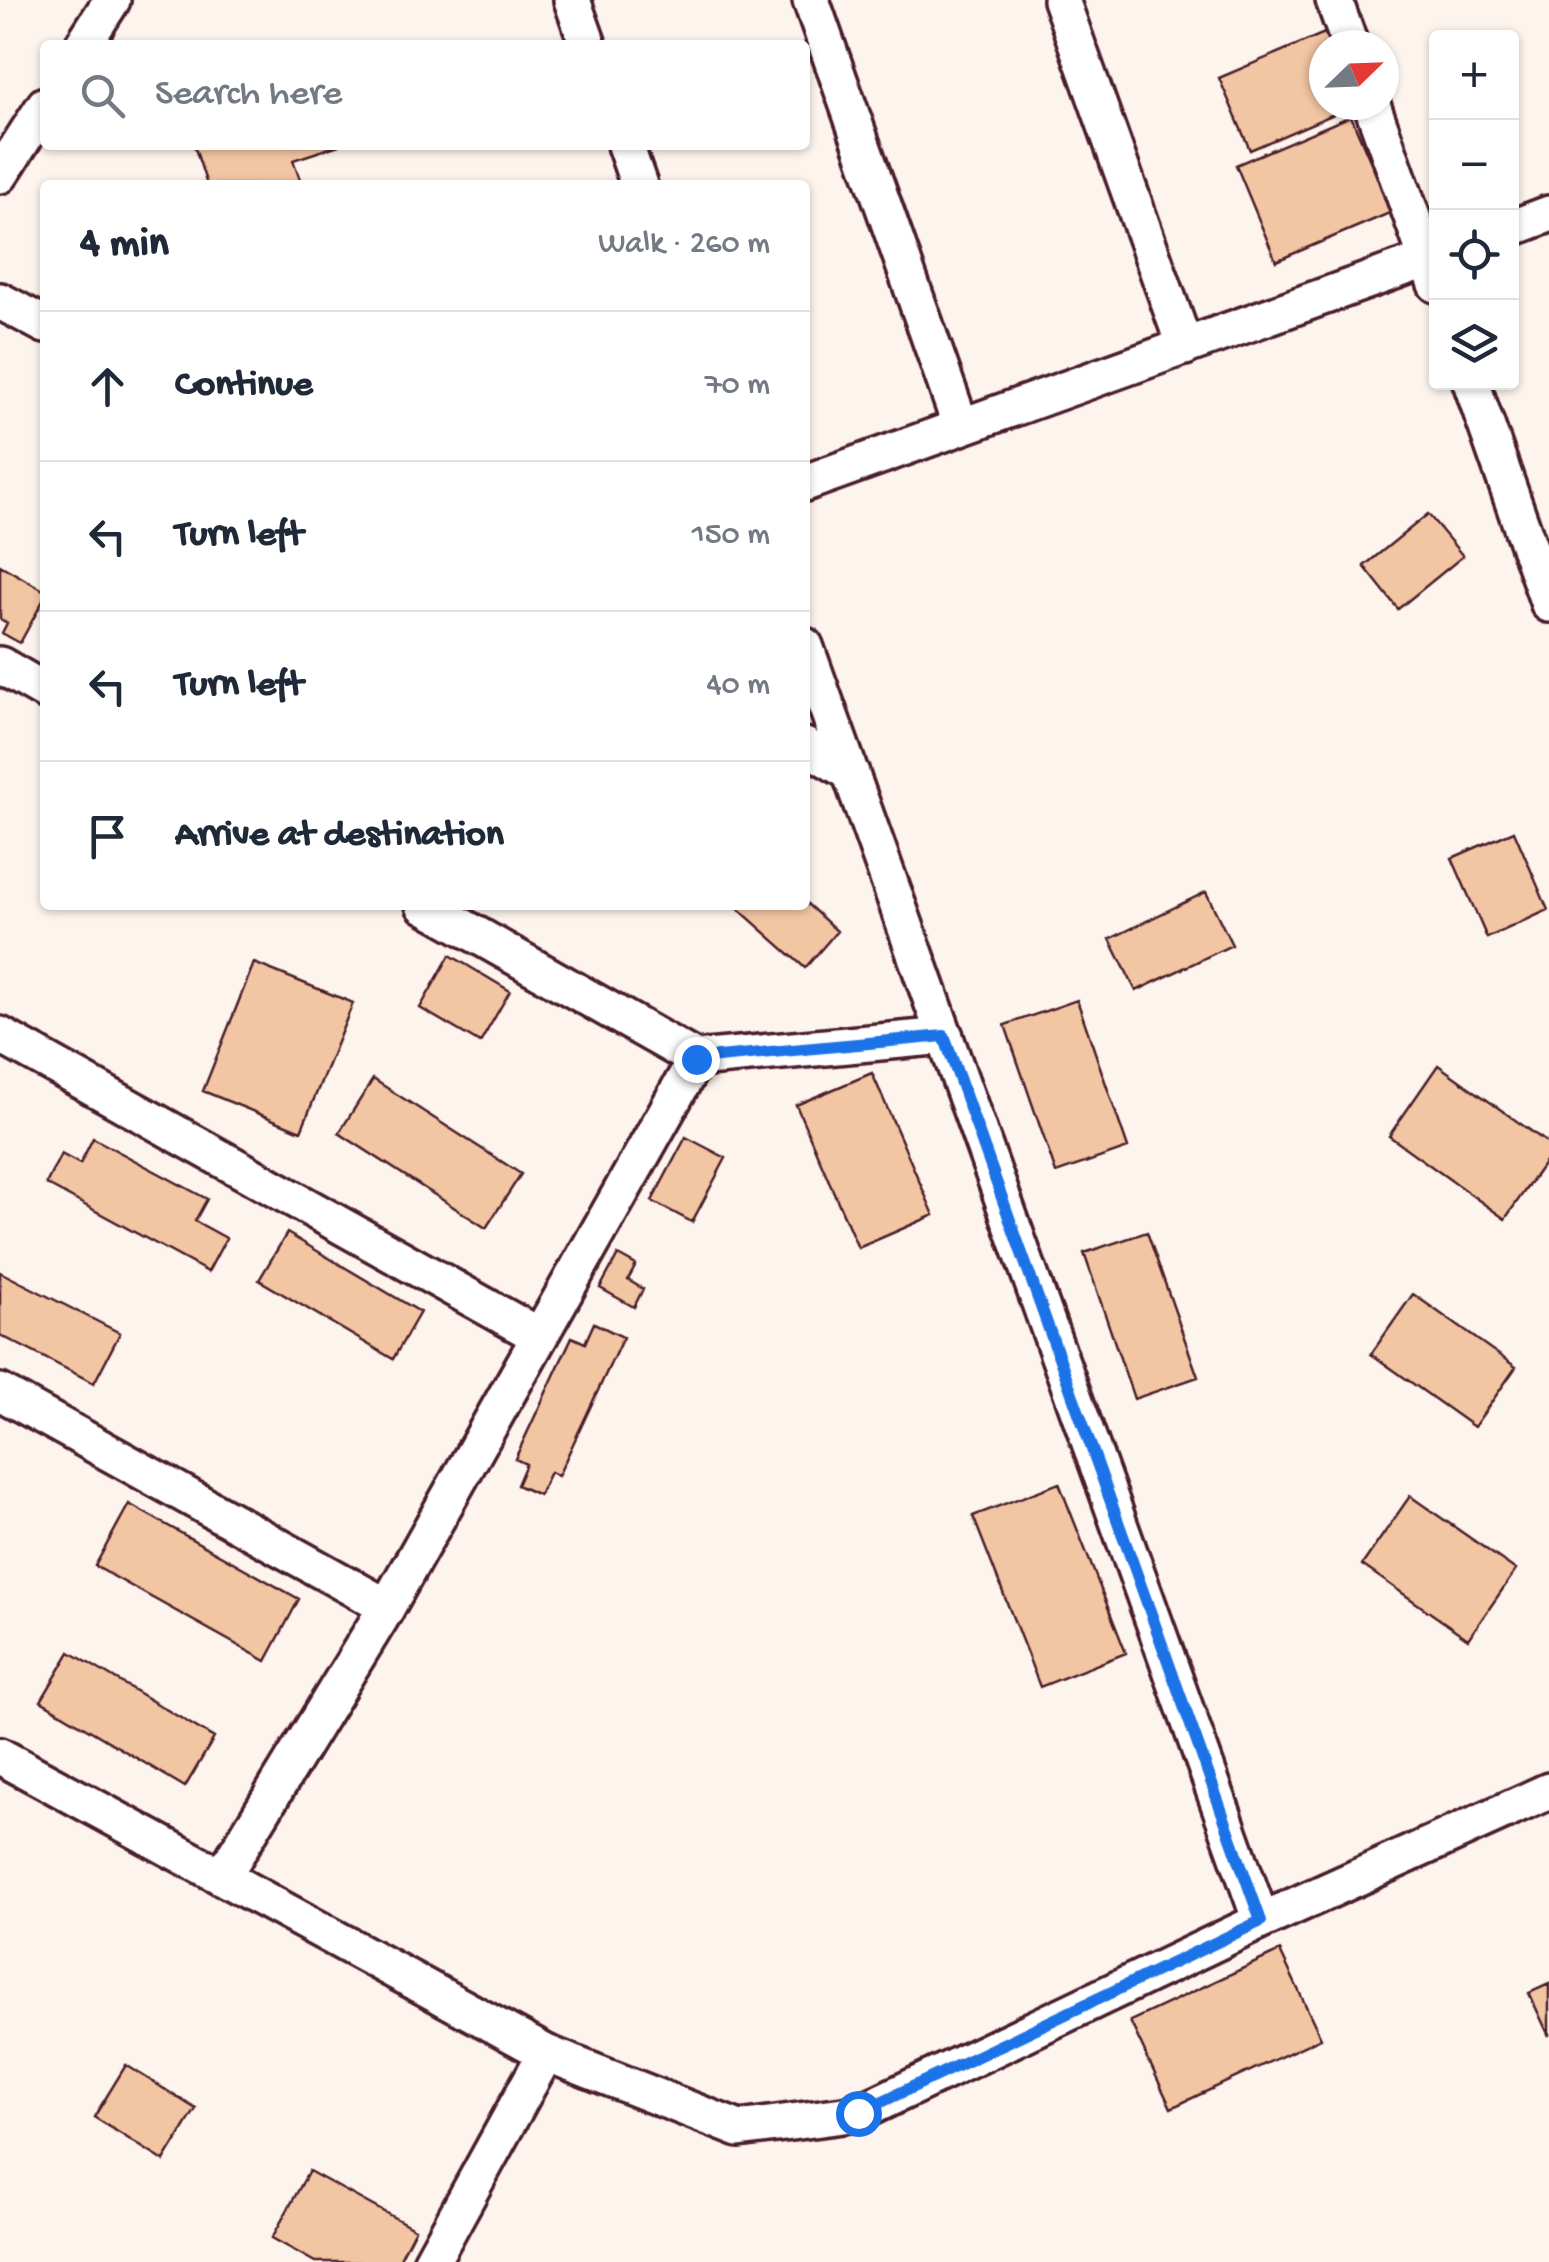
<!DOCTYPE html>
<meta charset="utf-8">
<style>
:root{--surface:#fff;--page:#f6f6f7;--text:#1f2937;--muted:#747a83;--line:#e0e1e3}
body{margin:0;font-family:"Gochi Hand",sans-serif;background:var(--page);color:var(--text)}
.controls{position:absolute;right:30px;top:30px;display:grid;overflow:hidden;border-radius:10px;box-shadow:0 2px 8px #0004}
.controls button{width:90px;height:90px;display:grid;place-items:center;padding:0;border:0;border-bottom:2px solid var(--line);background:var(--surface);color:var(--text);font:50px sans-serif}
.compass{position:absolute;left:1309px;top:30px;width:90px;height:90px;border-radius:50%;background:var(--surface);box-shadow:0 2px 8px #0004;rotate:67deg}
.stop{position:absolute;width:30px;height:30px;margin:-22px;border:8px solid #1a73e8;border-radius:50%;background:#fff}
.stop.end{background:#1a73e8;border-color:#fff;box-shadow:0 2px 10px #0008}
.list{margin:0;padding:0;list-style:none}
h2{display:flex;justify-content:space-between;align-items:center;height:130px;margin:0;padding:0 40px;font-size:42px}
h2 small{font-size:32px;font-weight:400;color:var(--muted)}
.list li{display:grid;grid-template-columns:65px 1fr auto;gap:30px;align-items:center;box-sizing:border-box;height:150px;padding:0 40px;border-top:2px solid var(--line)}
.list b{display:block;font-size:38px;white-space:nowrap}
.list em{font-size:32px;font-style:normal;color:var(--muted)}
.icon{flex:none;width:55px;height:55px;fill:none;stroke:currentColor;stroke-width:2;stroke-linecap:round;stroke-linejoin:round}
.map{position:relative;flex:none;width:1549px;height:2262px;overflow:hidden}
.search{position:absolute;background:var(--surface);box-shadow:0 2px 8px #0004;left:40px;top:40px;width:770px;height:110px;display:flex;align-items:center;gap:25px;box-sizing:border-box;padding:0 35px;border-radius:10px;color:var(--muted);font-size:38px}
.panel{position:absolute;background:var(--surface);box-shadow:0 2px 8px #0004;left:40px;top:180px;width:770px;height:730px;border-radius:10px}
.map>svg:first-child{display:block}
.building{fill:#f3c6a3;stroke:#4a1f2b;stroke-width:2.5}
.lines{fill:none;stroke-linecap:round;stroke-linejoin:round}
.street-casing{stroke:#4a1f2b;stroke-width:42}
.street{stroke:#fff;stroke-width:35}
.route{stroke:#1a73e8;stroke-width:12}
</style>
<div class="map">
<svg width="1549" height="2262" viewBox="0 0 1549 2262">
<rect width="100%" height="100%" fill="#fdf4ed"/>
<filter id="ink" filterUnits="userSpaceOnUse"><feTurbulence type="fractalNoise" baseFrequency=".01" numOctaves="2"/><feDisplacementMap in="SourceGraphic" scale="20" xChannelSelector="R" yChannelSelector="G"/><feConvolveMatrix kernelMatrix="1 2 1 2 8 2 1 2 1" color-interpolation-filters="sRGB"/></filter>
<g filter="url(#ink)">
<path class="building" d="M1327,32L1332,45H1324V105H1355L1250,150L1219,78Z
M1351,116L1392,212L1276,261L1236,165Z
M194,145H339L293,160L302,185H207Z
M1428,514L1463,556L1398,609L1364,566Z
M0,565L45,591V597L20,643L2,633L7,623L0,619Z
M1514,831L1548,910L1487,938L1452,858Z
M1206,892L1232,945L1136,991L1110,939Z
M805,902L837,931L805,968L734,905H805Z
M450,955L510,991L480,1043L420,1008Z
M254,963L353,1003L301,1131L203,1091Z
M1077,1000L1128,1148L1056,1173L1005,1025Z
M1438,1065L1549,1144V1156L1505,1219L1389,1136Z
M872,1073L934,1215L858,1248L796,1105Z
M373,1079L521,1174L486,1228L339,1133Z
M686,1137L726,1158L692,1222L652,1201Z
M93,1138L207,1199L195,1221L226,1238L208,1272L46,1184L61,1154L80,1164Z
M1147,1232L1198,1377L1134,1399L1084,1253Z
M287,1233L420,1312L393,1359L259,1280Z
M618,1255L636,1265L628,1280L643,1289L634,1307L600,1288Z
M0,1272L120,1333L94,1383L0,1335Z
M1413,1294L1516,1367L1474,1427L1371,1354Z
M594,1323L623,1337L558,1476L550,1472L539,1495L517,1485L526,1464L515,1459L572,1337L585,1343Z
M1059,1483L1126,1653L1040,1687L973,1516Z
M1410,1496L1516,1570L1468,1639L1362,1565Z
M129,1504L299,1599L266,1661L95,1566Z
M70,1652L214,1738L185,1787L41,1701Z
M1280,1951L1321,2038L1171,2108L1130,2021Z
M1549,1984V2036L1529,1993Z
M126,2065L196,2109L164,2161L94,2117Z
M309,2171L415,2229L398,2262H315L272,2238Z"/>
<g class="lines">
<defs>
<path id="street" d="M572,0L588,45
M811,0L961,427
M1061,0L1185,347
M1334,0L1350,45
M83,45L112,0
M1372,105L1436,284
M625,145L639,185
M0,175L45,105
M1512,228L1549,214
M0,301L45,325
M1471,382L1549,604
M805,483L1436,256
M805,646L1261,1921
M0,665L45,691
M805,746L851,773
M424,905L696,1059L945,1036
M0,1035L539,1336
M0,1392L387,1607
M0,1756L546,2053L739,2129L858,2113L1261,1921L1549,1791
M222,1877L387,1607L696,1059
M431,2262L546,2053"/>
</defs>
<use href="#street" class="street-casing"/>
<use href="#street" class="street"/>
</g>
</g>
<g class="lines" filter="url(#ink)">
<path class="route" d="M696,1059L944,1036L1261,1921L858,2113"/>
</g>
</svg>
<div class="controls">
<button>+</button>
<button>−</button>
<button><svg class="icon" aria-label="locate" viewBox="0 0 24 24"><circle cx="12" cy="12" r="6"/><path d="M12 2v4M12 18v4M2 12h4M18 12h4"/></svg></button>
<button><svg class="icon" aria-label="layers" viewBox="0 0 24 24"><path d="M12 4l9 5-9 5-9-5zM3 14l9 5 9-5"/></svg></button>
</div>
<svg class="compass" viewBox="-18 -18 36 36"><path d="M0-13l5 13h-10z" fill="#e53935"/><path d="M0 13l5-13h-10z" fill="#747a83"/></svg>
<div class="stop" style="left:858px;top:2113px"></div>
<div class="stop end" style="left:696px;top:1059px"></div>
<div class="search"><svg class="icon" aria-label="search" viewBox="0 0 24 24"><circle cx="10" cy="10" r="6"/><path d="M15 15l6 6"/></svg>Search here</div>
<section class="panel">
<h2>4 min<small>Walk · 260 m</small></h2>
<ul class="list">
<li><svg class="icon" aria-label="ahead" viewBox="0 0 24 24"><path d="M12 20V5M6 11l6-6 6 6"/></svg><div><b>Continue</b></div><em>70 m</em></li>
<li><svg class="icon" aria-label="left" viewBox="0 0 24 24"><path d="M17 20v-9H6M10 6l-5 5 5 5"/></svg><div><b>Turn left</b></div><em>150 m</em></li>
<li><svg class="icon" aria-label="left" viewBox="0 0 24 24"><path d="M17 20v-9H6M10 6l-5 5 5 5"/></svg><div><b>Turn left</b></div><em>40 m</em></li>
<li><svg class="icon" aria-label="arrive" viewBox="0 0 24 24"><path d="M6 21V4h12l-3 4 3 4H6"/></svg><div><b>Arrive at destination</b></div></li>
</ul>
</section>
</div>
